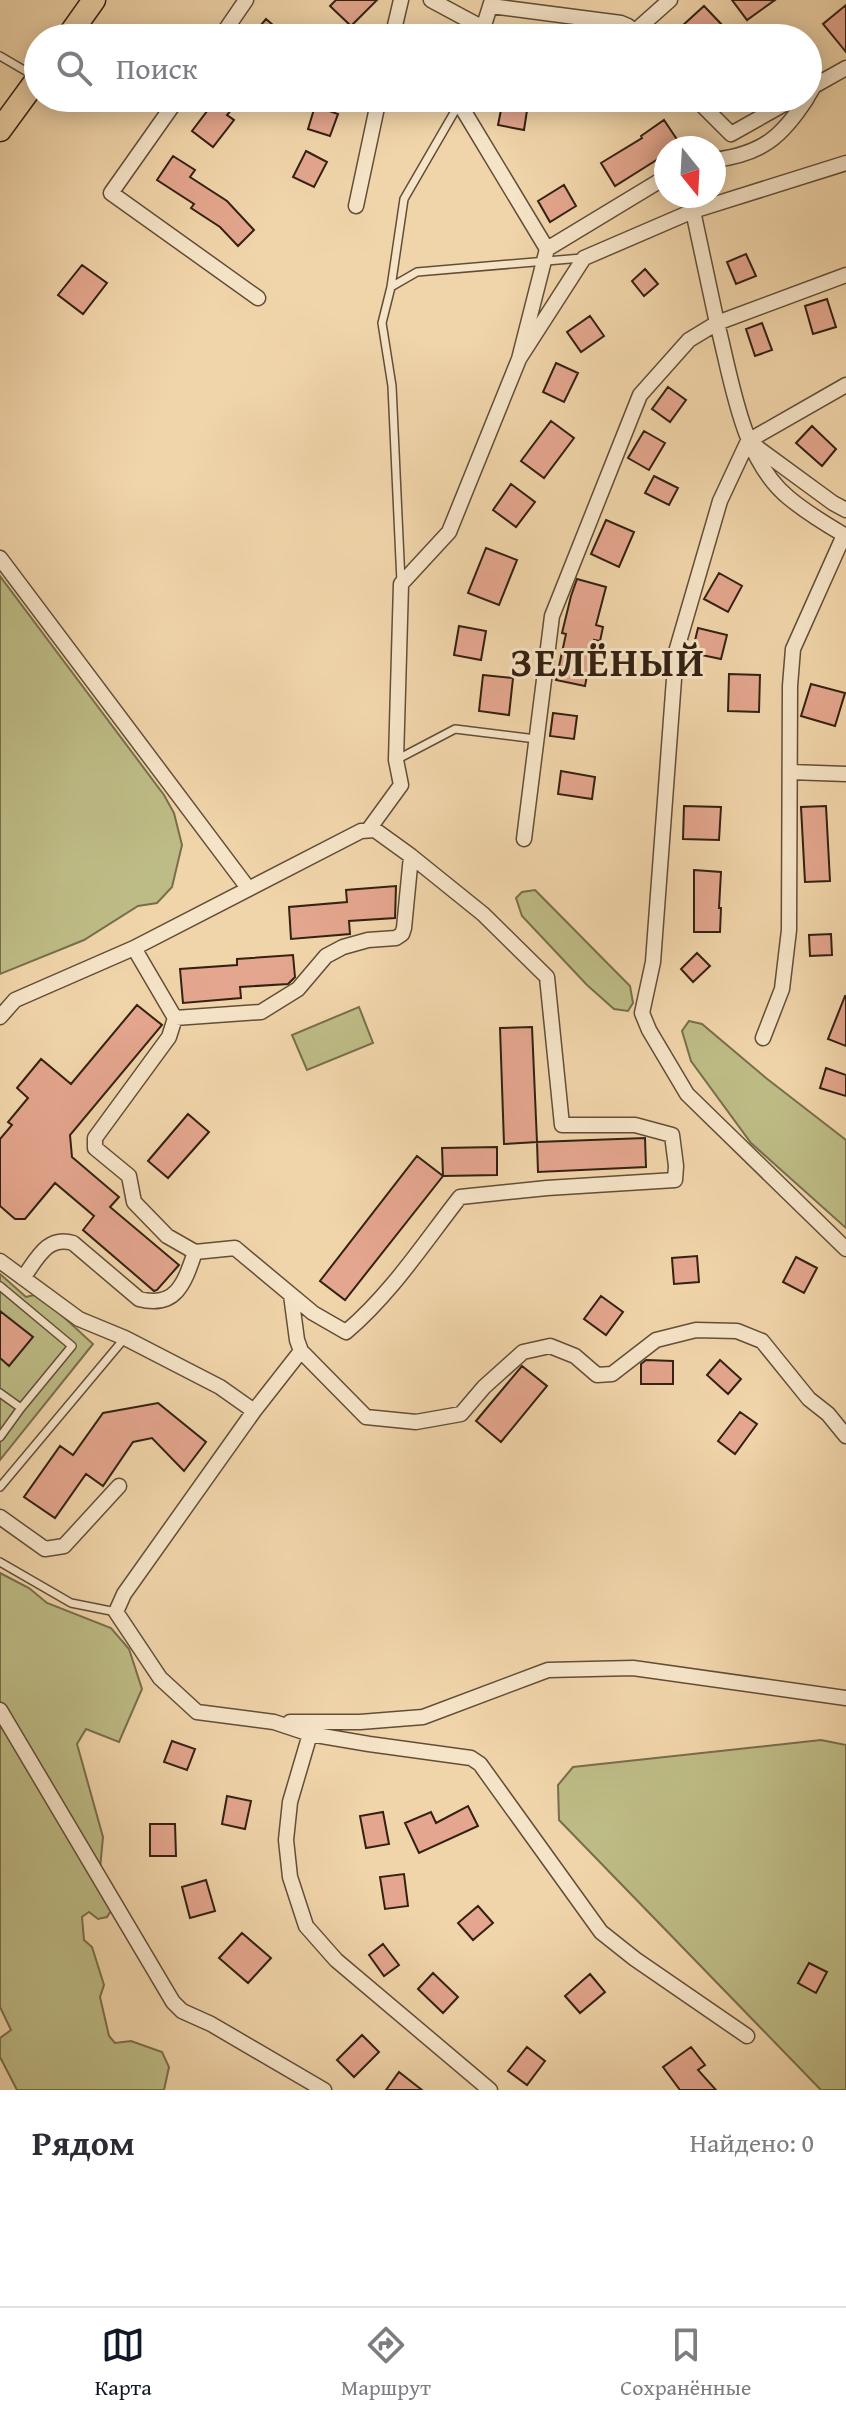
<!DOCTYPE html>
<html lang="ru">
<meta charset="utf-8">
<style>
:root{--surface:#fff;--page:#f7f7f7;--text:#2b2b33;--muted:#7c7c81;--line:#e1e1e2;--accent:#111827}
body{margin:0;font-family:"Gentium Book Plus",serif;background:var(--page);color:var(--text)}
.compass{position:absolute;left:654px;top:136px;width:72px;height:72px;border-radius:50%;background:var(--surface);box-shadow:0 4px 20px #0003;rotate:162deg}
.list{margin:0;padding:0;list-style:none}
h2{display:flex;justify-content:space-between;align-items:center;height:104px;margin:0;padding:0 32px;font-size:34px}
h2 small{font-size:26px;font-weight:400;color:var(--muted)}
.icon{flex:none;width:44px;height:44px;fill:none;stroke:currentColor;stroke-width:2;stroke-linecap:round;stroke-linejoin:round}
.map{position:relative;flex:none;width:846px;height:2090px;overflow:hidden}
.search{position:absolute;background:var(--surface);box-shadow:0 4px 20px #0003;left:24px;right:24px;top:24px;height:88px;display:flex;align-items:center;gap:20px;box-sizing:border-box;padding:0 28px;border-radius:44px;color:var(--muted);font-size:30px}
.sheet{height:216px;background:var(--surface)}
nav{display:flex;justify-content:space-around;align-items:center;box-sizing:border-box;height:112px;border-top:2px solid var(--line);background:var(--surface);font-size:22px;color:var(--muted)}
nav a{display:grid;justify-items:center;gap:4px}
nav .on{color:var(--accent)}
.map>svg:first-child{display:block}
.green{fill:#bebc86;stroke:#786e4c;stroke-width:2}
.building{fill:#e4a68e;stroke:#332112;stroke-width:2}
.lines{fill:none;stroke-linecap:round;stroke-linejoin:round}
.lane-casing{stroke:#624e38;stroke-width:10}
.street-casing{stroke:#624e38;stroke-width:17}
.primary-casing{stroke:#332112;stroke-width:25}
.lane{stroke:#f6e4c8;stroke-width:7}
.street{stroke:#f6e4c8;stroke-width:14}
.primary{stroke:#f1d5aa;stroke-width:22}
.labels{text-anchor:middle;stroke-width:6;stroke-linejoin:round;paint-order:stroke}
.district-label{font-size:40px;font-weight:bold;letter-spacing:2px;fill:#332112;stroke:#f6e4c8}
</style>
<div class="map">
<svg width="846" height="2090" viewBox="0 0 846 2090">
<rect width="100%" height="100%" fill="#f1d5aa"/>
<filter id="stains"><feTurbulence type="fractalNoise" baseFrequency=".0025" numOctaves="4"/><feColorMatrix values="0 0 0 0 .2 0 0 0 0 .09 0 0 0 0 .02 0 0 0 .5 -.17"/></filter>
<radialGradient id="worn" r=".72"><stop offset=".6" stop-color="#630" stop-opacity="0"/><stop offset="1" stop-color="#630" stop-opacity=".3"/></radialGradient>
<path class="green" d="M0,576L164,795L174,813L182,845L172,887L157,903L138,906L84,940L0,974Z
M535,890L630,986L633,1003L628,1011L614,1009L587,985L522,916L516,898L522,892Z
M359,1007L373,1043L307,1070L292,1035Z
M689,1021L702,1024L766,1078L846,1140V1228L751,1143L691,1061L682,1031Z
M0,1274L26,1297L34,1295L43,1298L93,1344L0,1460Z
M0,1573L29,1588L47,1603L111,1628L129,1649L142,1689L119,1742L86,1729L77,1744L103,1837L99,1879L112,1909L107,1917L98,1919L89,1912L82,1917L84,1940L92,1947L104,1985L100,1997L109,2036L115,2043L131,2041L162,2052L169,2067L164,2090H17L0,2057V2038L11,2030L0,2007Z
M821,1740L846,1745V2090H821L559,1820L558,1785L573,1767Z"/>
<path class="building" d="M336,0H377L351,26L330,6Z
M732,0H775L747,20Z
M846,5V52L823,24Z
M704,6L725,28L714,38H693L682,26Z
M266,19L288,38H250Z
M217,98H241L227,115L234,120L213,147L192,131Z
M503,100L528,104L524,130L498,125Z
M315,106L338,114L330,136L308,129Z
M664,120L680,144L674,148H666V154L615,186L601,163L642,138L641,136Z
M306,151L327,162L314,187L293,177Z
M173,156L195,170L190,177L227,201L254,230L238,246L220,227L191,208L194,204L157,180Z
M564,185L576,206L550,222L538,201Z
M746,254L756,276L736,284L727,262Z
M82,265L107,283L83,314L58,295Z
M645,269L658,284L644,296L632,281Z
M827,299L836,327L813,334L805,306Z
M590,316L604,336L581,352L567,332Z
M762,323L772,350L755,356L746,329Z
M556,363L578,373L564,402L543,392Z
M668,387L686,400L670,422L652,409Z
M551,421L574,438L544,478L521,461Z
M812,426L836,449L822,466L796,443Z
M644,431L665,443L649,470L628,458Z
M654,476L678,488L669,505L645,493Z
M511,484L535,502L516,527L493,510Z
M606,520L634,532L619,567L591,554Z
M486,548L517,560L499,605L468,593Z
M719,573L742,586L728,612L704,599Z
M577,579L606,587L596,625L603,627L600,641L594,640L585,686L556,680L566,634L562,633L571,596Z
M459,626L486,631L481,660L454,655Z
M698,628L727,635L721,659L692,653Z
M729,674L760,675L759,712L728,711Z
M483,675L513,678L509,715L479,711Z
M811,684L845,693L835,726L801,716Z
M553,713L577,716L574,739L550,736Z
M561,771L595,777L592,799L558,794Z
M684,806L721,807L719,840L683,839Z
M826,806L830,881L805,882L801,807Z
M694,870L721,872L719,908H721L720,932H694Z
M396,886L395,918L349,921L350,934L291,939L289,907L347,902L346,890Z
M831,934L832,955L810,956L809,935Z
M697,953L710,966L693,982L681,969Z
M293,955L295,977L288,984L240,987L241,998L183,1003L180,969L237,965V959Z
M845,996H846V1046L828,1039Z
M137,1005L162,1025L70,1135L72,1157L119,1197L110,1207L179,1265L157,1290L154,1291L83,1230L94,1216L55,1183L25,1219H15L0,1206V1139L12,1125L8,1122L28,1098L17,1088L41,1059L71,1084Z
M532,1027L537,1142L504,1144L500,1028Z
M826,1068L846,1075V1096L820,1088Z
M188,1114L209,1132L168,1178L148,1161Z
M645,1138L646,1167L538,1172L537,1142Z
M497,1147V1175L443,1176L442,1148Z
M417,1156L443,1176L345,1300L320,1281Z
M697,1256L699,1282L674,1284L672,1258Z
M796,1257L817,1268L804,1293L783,1282Z
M601,1296L623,1312L606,1335L584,1319Z
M0,1311L33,1337L9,1366L0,1358Z
M646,1360L673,1361V1384H641V1364Z
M720,1360L741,1379L728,1394L707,1375Z
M522,1366L547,1386L501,1442L476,1421Z
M158,1403L206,1442L184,1471L152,1438L133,1442L103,1486L86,1474L55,1518L24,1497L60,1446L73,1455L103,1413Z
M740,1412L757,1424L735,1454L718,1441Z
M172,1741L195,1749L187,1770L164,1762Z
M227,1796L251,1801L245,1829L222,1824Z
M468,1806L478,1826L419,1853L405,1823L431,1812L436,1823Z
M383,1812L389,1844L366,1848L360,1816Z
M150,1824H175L176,1856H150Z
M404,1874L408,1906L385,1909L380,1877Z
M206,1880L215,1911L190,1918L182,1887Z
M478,1906L493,1923L473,1940L458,1923Z
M242,1933L271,1958L248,1983L219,1958Z
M383,1944L399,1965L384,1976L369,1955Z
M809,1963L827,1972L816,1993L798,1983Z
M433,1973L458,1997L443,2013L418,1989Z
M590,1974L605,1992L580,2013L565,1996Z
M362,2035L379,2052L354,2077L337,2060Z
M527,2047L545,2061L527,2085L508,2071Z
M691,2047L705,2065L698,2070L716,2090H680L663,2067Z
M399,2072L422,2090H386Z"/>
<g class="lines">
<defs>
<path id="lane" d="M0,56L36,77
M391,287L417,272L582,258
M401,582L392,386L382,323L391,287L404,199L459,104
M396,760L455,729L536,739
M0,1286L72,1346L21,1408
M0,1393L21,1408L0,1437
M0,1487L124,1339
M0,1562L71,1603L116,1612"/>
<path id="street" d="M431,0L483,28
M491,6L621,23L628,26L640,38
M634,32L670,0
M220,38L246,0
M392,38L401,0
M480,38L492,0
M808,96L814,86L846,68
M178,98L111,193L258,298
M695,98L731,134L795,98
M714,160C762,154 782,137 807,98
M356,206L379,98
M693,211L846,163
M547,249L666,177
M846,275L717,323C732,380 741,459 789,498C806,512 827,525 846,536
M519,359L584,258L693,211L717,323L689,340L640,395L552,616L524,839
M846,385L748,441L720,501L676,652L653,962L642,1013L649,1030L687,1094L846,1249
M751,443L833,503L846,510
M0,558L248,888
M790,772L846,774
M369,829L401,785L396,760L401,584L449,532L519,359L547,249L459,103L461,98
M0,1017L15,1000L134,948L361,831L375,830L411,856L483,914L547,977L562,1125H635L672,1135L676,1166L675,1180L547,1188L460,1197C424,1243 391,1294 346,1332L313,1313L235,1248L195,1252L167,1236L134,1202L129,1176L95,1148V1138L169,1037L175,1018L134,948
M175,1018L261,1012L298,989L326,956L343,947L368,940L396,938L402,934L404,928L411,856
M763,1038L782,989L789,930L790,686L793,649L844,535
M0,1261L79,1319L125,1338L220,1387L254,1411
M23,1278C37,1259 47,1235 73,1243L139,1299C177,1309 185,1281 195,1252
M291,1295L297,1340L301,1351L366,1417L416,1422L461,1414L484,1387L523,1352L550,1346L575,1356L597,1375L612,1374L656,1340L696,1330L737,1331L762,1341L809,1399L828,1414L846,1436
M301,1351L254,1411L124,1594L116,1612L160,1678L197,1712L274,1722L310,1734L290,1802L286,1840L290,1877L306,1926L336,1960L490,2090
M0,1517L45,1549L64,1546L119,1486
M0,1710L173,2002L182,2011L211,2024L324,2090
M290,1722H360L423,1717L548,1670L633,1668L846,1698
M310,1734L369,1744L471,1758L480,1764L601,1932L635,1959L747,2036"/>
<path id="primary" d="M67,38L94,0
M0,130L38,78"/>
</defs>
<use href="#lane" class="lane-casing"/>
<use href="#street" class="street-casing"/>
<use href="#primary" class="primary-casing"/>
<use href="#lane" class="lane"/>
<use href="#street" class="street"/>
<use href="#primary" class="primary"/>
</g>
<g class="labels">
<g class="district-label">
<text x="608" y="676">ЗЕЛЁНЫЙ</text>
</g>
</g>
<rect width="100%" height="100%" filter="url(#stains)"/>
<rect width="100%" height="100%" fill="url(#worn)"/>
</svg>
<svg class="compass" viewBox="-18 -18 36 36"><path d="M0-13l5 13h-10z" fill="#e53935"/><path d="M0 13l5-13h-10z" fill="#7c7c81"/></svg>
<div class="search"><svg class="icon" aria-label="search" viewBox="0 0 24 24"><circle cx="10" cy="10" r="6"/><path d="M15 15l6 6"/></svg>Поиск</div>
</div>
<section class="sheet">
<h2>Рядом<small>Найдено: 0</small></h2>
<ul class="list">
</ul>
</section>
<nav>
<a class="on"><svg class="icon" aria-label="map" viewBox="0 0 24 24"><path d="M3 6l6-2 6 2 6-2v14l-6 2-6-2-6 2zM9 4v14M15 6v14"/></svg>Карта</a>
<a><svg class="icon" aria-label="directions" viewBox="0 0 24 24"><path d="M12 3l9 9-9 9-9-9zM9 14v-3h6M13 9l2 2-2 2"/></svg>Маршрут</a>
<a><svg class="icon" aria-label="saved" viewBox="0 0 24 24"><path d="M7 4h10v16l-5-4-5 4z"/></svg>Сохранённые</a>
</nav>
